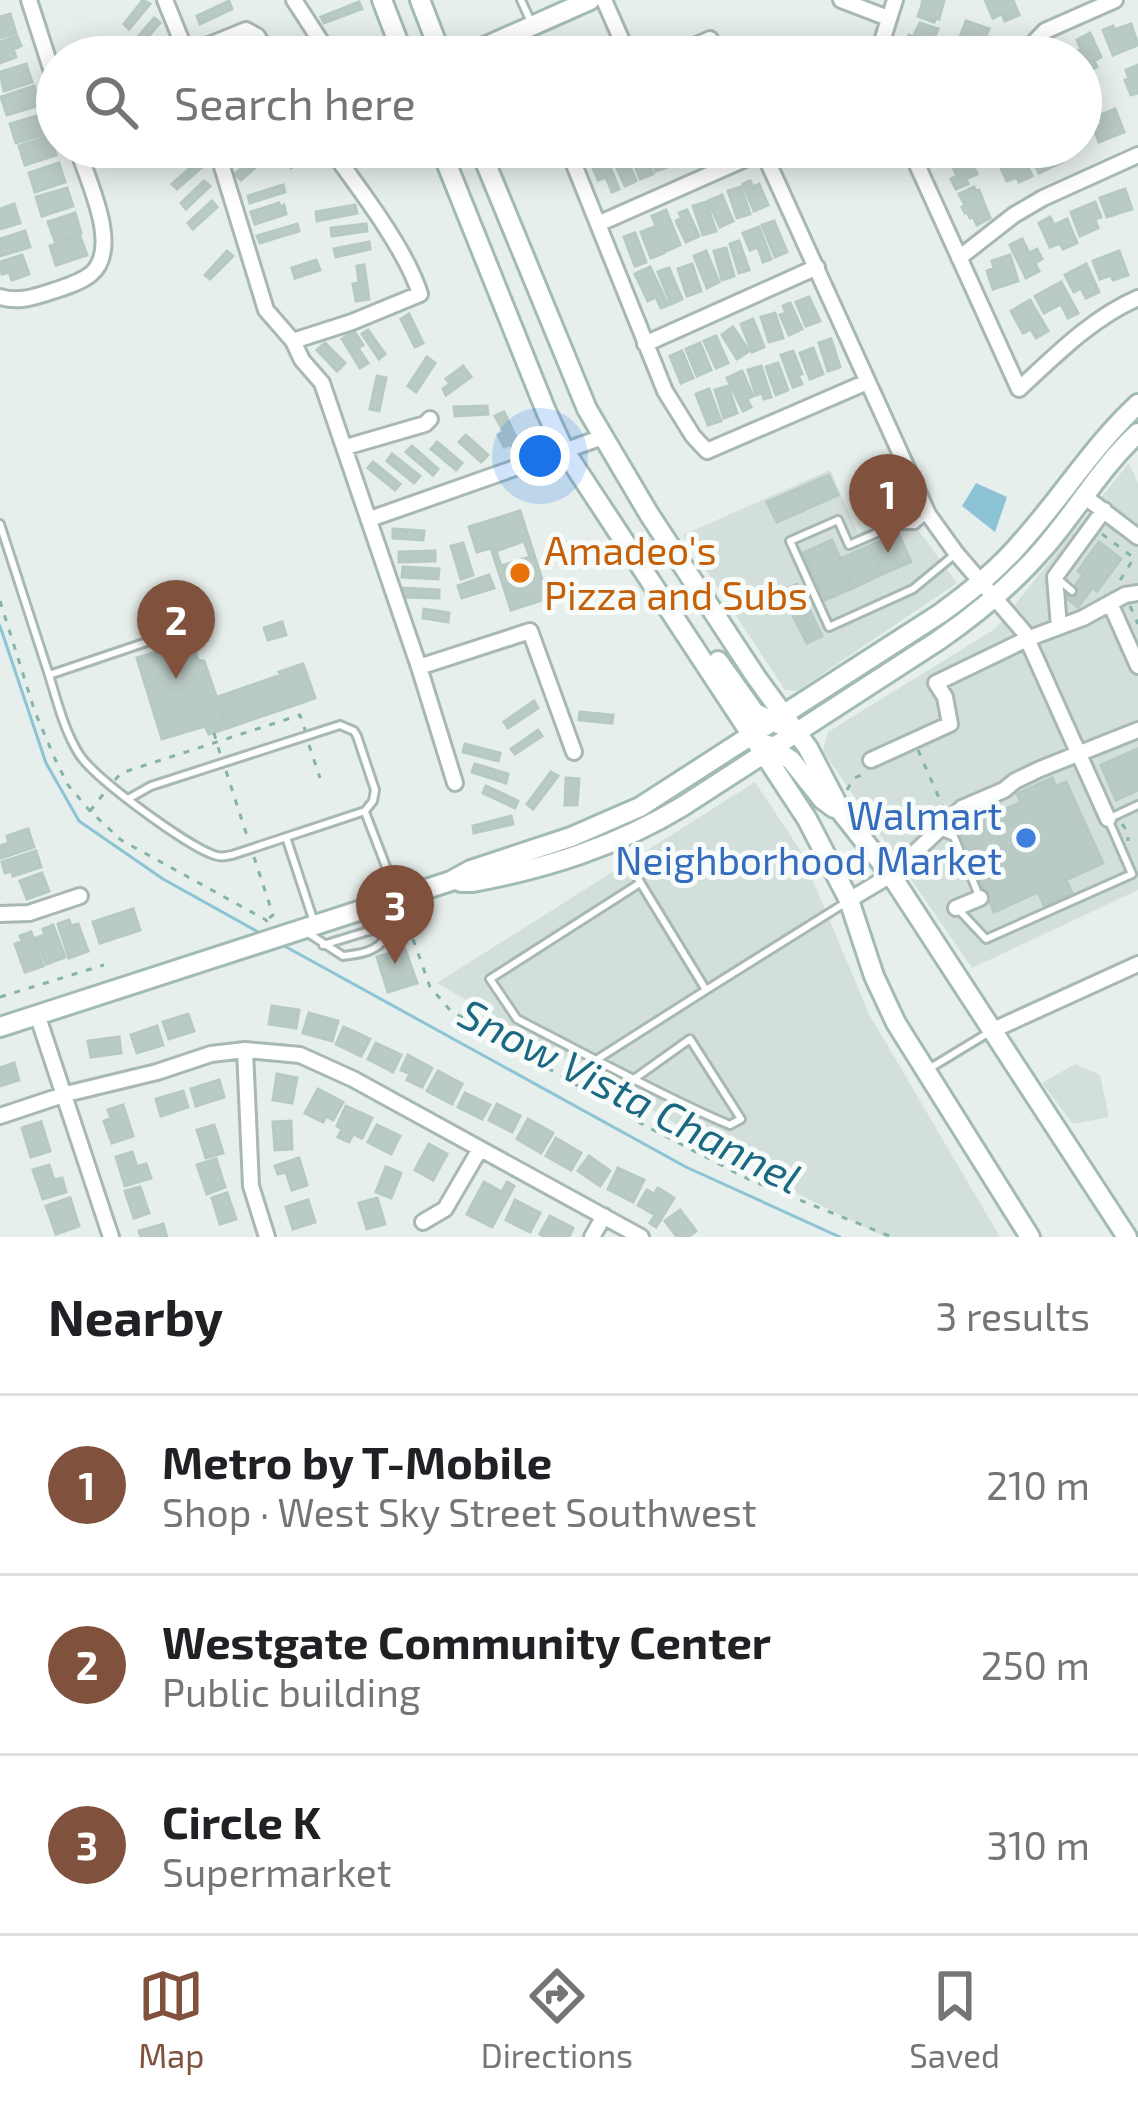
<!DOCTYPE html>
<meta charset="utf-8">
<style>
:root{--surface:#fff;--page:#f6f6f6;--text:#202124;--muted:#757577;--line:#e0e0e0;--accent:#80523d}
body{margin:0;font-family:"Exo 2",sans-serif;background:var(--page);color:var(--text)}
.you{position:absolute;left:540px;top:456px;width:42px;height:42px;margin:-30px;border:9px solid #fff;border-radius:50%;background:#1a73e8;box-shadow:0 0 0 18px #1a73e833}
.badge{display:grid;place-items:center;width:78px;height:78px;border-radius:50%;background:var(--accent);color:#fff;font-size:39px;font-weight:700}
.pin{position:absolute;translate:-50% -99px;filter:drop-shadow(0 3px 6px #0008)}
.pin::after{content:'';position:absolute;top:63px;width:42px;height:36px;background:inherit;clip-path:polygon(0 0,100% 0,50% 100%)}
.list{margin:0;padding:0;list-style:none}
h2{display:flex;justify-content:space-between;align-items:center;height:156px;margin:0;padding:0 48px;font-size:51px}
h2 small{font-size:39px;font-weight:400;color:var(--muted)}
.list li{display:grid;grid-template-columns:78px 1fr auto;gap:36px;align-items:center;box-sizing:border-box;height:180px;padding:0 48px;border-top:3px solid var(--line)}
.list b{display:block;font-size:45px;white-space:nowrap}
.list p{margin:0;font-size:39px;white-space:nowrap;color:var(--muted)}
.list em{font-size:39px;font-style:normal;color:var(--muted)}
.icon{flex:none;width:66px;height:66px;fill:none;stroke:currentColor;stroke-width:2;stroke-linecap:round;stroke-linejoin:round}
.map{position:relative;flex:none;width:1138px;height:1237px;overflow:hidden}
.search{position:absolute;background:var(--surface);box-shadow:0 6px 30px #0003;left:36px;right:36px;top:36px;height:132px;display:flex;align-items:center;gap:30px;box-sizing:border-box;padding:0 42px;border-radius:66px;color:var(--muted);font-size:45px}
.sheet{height:696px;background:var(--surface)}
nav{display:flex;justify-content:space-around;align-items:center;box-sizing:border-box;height:168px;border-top:3px solid var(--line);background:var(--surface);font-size:33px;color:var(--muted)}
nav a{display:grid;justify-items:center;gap:6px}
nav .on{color:var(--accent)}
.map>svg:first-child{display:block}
.built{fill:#d3dfdb}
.water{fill:#8cc4d5}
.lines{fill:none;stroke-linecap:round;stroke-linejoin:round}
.stream{stroke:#8cc4d5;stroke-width:3}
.building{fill:#bacac5;stroke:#b7c9c3;stroke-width:3;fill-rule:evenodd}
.lane-casing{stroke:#a8b8b3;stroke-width:12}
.street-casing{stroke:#a8b8b3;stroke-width:20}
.secondary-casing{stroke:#a3bbb5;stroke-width:24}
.path{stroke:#85b3a9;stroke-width:3;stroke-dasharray:6 9;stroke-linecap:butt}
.lane{stroke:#fff;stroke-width:6}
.street{stroke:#fff;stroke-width:14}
.secondary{stroke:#fff;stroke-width:18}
.food-dot{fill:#e8710a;stroke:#f7fbf9;stroke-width:4.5}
.shop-dot{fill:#3f7fe0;stroke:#f7fbf9;stroke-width:4.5}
.labels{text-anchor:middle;stroke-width:10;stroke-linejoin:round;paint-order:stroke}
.food-label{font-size:39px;fill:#c56008;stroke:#f7fbf9;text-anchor:start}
.shop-label{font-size:39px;fill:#366cbe;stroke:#f7fbf9;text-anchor:end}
.water-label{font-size:42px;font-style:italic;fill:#1a6881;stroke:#f7fbf9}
</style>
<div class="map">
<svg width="1138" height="1237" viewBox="0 0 1138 1237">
<rect width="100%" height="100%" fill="#e6efeb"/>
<path class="built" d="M1129,463L1138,484V890L972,968L823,751L828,732L995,629Z
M830,470L858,533L908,516L957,583L797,691L785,690L683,535Z
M755,782L800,850L869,1014L1000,1237H885L778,1184L437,983Z
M1075,1064L1100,1075L1109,1117L1073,1124L1042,1083Z"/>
<path class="water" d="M976,483L1007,497L995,532L962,506Z"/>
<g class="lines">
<path class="stream" d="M0,626L46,763L79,821L163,879L260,933
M279,943L686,1167L840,1237"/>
</g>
<path class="building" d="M143,0L150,4L129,29L124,24Z
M923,0H944L939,19L936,18L934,22L918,16L922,5L926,4L922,3Z
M985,0H1013L1019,15L1005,21L1002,14L993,18Z
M229,1L232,9L200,24L197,16Z
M359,2L362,9L324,23L321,17Z
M10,14L16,33L0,38V17Z
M154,18L160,23L139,47L133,43Z
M966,21L989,29L984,41L977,39L972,54L956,48Z
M920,23L938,29L930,50L919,46L916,51L904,46L909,35L913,37Z
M1131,24L1138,45L1113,55L1103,30L1113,26L1114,30Z
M1090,33L1101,57L1094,61L1097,67L1081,74V57H1073L1072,54L1081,49L1077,40Z
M17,36L21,46L13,49L16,57L0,63V42Z
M374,38L378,45L353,57H344L342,53Z
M26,64L32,82L4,91L0,72Z
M1138,65V93L1131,95L1125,80L1129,79L1126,70Z
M34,86L40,105L7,115L1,97Z
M1115,109L1124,132L1099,142L1093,127L1102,124L1098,116Z
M43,114L49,133L16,143L10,124Z
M50,136L56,155L25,165L19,146Z
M265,147L272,153L241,180L235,174Z
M307,147H312L321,159L312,165L307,157L291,168L286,162Z
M642,147L653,174L640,179L630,152Z
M648,147H663L670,166L656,171Z
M1055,147L1062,162L1039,173L1032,158Z
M623,150L636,181L625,186L611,155Z
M968,153L977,174L966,179L968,184L956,189L951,179L957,176L950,161Z
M1022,153L1032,176L1019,182L1017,177L1007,181L999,164Z
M606,157L619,189L612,192L606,177L598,180L591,163Z
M197,162L201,168L177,189L172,184Z
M59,163L65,182L35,192L29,173Z
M204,181L210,186L186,209L181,203Z
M750,181L753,187L759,184L768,205L754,211L743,184Z
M283,185L285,192L250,203L248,196Z
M741,187L750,214L737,218L728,191Z
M974,187L976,191L979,190L990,218L977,225L973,217L970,218L967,212L965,213L962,207L965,205L959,194Z
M67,188L73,206L42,216L36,197Z
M1125,189L1132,209L1107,217L1100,198Z
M722,195L733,221L720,227L708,201Z
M212,201L217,207L193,229L188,223Z
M706,202L716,231L703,235L693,206Z
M1095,202L1101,217L1095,219L1098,228L1080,236L1071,212Z
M279,203L280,207L284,205L286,214L255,224L251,212Z
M14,204L20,223L0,229V209Z
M355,205L357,213L317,221L316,212Z
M666,210L680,245L666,251L652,216Z
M687,210L699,236L686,242L676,221L682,218L679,213Z
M75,213L81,233L55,241L48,222Z
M1050,217L1054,225L1067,219L1077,243L1063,249L1060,243L1050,247L1039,223Z
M774,221L787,252L775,257L762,225Z
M297,224L299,231L260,243L257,236Z
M366,224L367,231L332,236L331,228Z
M654,227L664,253L651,258L641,232Z
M759,227L771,259L763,262L758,247L750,250L743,233Z
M25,231L30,247L0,256V239Z
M635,233L646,262L635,266L624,237Z
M80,236L87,255L56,265L50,246Z
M1022,239L1029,253L1037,249L1042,259L1035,263L1039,271L1026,278L1010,245Z
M739,241L749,270L739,273L730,244Z
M369,242L370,249L336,257L334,249Z
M726,248L734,276L722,280L714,251Z
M227,251L233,256L210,279L205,275Z
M706,251L719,282L707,288L694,256Z
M1119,251L1128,275L1113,280L1111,275L1100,279L1093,261Z
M22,255L29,274L12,280L9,272L2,274L0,262Z
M1010,255L1018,281L993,289L987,271L994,268L992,261Z
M316,260L320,270L295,278L292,268Z
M692,264L701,291L687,296L678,269Z
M1086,264L1099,292L1086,298L1081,288L1074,292L1065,275Z
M364,265L369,299L356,301L353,284L359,283L357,266Z
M650,267L668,305L661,308L656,297L648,301L635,274Z
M669,268L682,299L671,304L658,272Z
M1061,282L1078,313L1068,318L1061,304L1044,313L1035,296Z
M809,297L820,321L806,326L796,302Z
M1030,300L1048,331L1036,338L1031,329L1023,333L1011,311Z
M790,303L802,329L789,335L780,315L786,313L783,306Z
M775,313L783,338L769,342L761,317Z
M409,314L423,343L415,347L401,319Z
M753,319L764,347L752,352L741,324Z
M733,327L749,351L737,359L722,335Z
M368,330L385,354L379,359L362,334Z
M354,331L363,345L358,348L368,363L360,368L342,339Z
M716,336L728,363L716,368L704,341Z
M831,339L840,367L828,371L819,343Z
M325,343L345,363L337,371L317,350Z
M700,343L711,370L697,376L686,349Z
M813,348L823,374L810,379L800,353Z
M682,351L693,378L681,383L670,356Z
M793,351L802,374L798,375L802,384L793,387L781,355Z
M427,357L435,363L416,392L408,386Z
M778,363L788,390L776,395L766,367Z
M463,366L471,377L446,395L443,389L450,384L446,379Z
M761,366L771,397L764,399L762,393L756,395L748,370Z
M742,371L753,396L747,399L751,407L743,411L727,378Z
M377,376L386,378L379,411L370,409Z
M728,386L737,413L724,418L715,390Z
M709,389L721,421L708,425L696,394Z
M487,406L488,414L455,416L454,407Z
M504,412L519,444L512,448L510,444L504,447L498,435L504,432L495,416Z
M466,435L488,455L481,462L459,442Z
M437,442L462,463L456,470L431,449Z
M412,446L438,469L433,475L406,452Z
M392,454L420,476L414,483L387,461Z
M373,462L400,484L395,490L368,468Z
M829,475L838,495L777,522L767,502Z
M520,511L548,598L511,610L491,548L477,552L469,527ZM524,541L530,557L501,566L496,551Z
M393,529L424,531L423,540L393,538Z
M898,533L911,562L882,574L869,546Z
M832,540L853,588L825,600L803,553Z
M1099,542L1121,559L1097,591L1092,588L1078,607L1066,598L1083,575L1078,571Z
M463,543L473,575L461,579L451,546Z
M869,546L882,574L853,588L840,559Z
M435,551V561L399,562V552Z
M403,567L439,569L438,579L402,577Z
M489,575L494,588L462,598L458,586Z
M797,584L822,636L807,643L786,602L791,599L786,589Z
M403,588L439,590V598L403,597Z
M424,609L449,613L448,622L423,618Z
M282,622L286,635L268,640L264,628Z
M176,646L179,656L195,651L198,660L204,661L227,728L209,734L205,726L162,739L137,658Z
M303,664L315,698L227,728L215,698L281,675L279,672Z
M534,701L538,708L508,728L504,722Z
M580,712L613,715L612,723L579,720Z
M538,730L542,736L515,754L511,749Z
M465,744L500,753L498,761L463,752Z
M1138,749V790L1116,800L1101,765Z
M475,764L508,774L506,783L472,772Z
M551,772L558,776L533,809L527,804Z
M566,778L579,779L577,805H565Z
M1052,778L1056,786L1066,782L1103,863L1066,880L1072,893L1044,905L1038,892L994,912L973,863L961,869L954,852L965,847L958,830L1021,802L1017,794Z
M486,786L518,801L515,808L483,793Z
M511,816L513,824L474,833L473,826Z
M28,829L34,847L1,858L0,846L9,843L7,836Z
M36,851L41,867L13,876L12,871L5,873L2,862Z
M42,873L49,891L27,899L20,881Z
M133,909L140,930L100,943L93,922Z
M69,920L71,926L78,924L88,951L69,958L58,924Z
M53,925L65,957L46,964L36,938L45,935L43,929Z
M31,932L43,966L25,972L15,944L22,941L20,936Z
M405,949L417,983L388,992L377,957Z
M272,1006L299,1010L296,1028L269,1024Z
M309,1013L338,1021L332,1041L303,1033Z
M188,1014L194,1031L169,1039L163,1022Z
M157,1026L163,1045L137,1053L131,1035Z
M344,1027L370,1039L361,1056L336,1044Z
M119,1037L121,1053L91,1057L88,1041Z
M376,1043L401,1055L393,1072L368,1059Z
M408,1055L432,1068L422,1087L407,1080L410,1074L401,1070Z
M14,1063L19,1080L0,1086V1068Z
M438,1071L462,1084L452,1104L427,1091Z
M277,1074L297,1078L292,1103L273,1100Z
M219,1080L224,1097L196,1106L191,1089Z
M318,1089L343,1102L333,1120L326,1116L323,1122L305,1113Z
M183,1091L188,1107L161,1116L156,1099Z
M465,1093L490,1105L482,1119L458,1107Z
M497,1104L520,1116L512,1132L489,1120Z
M123,1105L133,1136L112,1143L104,1121L111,1118L108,1110Z
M346,1106L372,1118L362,1138L353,1134L349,1142L338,1137L342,1129L337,1126Z
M528,1119L553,1133L541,1153L517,1139Z
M291,1121L292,1149L275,1150L273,1122Z
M41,1122L50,1151L31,1157L22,1128Z
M214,1125L223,1153L206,1158L197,1130Z
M377,1125L400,1136L391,1154L368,1142Z
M556,1138L581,1153L571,1170L546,1156Z
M429,1144L447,1154L433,1180L415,1170Z
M132,1152L137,1167L146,1164L151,1178L125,1186L116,1157Z
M589,1156L610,1171L600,1186L578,1171Z
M299,1158L307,1185L292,1190L286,1172L278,1174L275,1166Z
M216,1159L225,1187L207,1194L197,1165Z
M49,1165L54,1180L62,1178L66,1192L43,1199L33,1170Z
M386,1167L401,1173L391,1198L376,1192Z
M618,1168L644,1180L633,1202L608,1189Z
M484,1182L502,1192L507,1182L514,1186L492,1227L467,1214Z
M140,1187L149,1213L134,1218L125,1191Z
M658,1188L674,1198L656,1227L650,1223L655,1215L638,1205L647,1190L654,1194Z
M227,1193L236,1219L220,1224L212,1198Z
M70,1198L79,1226L56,1234L46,1206Z
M377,1198L385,1224L367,1229L359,1203Z
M308,1200L315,1222L293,1229L286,1207Z
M515,1200L540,1213L530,1232L506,1220Z
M680,1210L696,1231L688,1237H677L665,1221Z
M550,1216L573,1228L569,1237H545L540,1234Z
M163,1224L167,1237H141L139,1231Z"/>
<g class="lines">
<defs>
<path id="lane" d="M521,0L531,22
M928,514L915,525H895L849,545L838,520L790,541L829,627L913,589L953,556
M0,524L49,675
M1058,579L1072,591
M128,799L151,786L340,725L354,731L357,736L375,790L373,801L365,811L232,855C224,856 222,858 214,855C186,845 95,779 79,754C64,730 57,701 49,675L209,621
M365,812L397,895
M940,831L954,837L959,849
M286,837L313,919
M616,844L621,851L706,990L596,1060L517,1019L490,979L640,883
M967,866L979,896
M959,910L986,939L1132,874L1108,819L1138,805
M305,931L343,956C359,954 377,952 386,937L379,908
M323,945L385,926
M706,990L845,903
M596,1060C640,1082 684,1106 730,1125L741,1119L690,1039L634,1079
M927,1070L988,1033"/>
<path id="street" d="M29,0L57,87
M165,0L188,57
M294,0L331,57
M604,0L629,57
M841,0L888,18
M187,54L246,30L257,36L271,57
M670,57L710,39L719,57
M877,57L895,0
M1020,57L1045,31L1115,0
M216,147L266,310L293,341L302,360L322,383L419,667L455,783
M567,147L665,391L693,436L707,451L867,382
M761,147L928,514L956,553L1024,632L1108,819
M909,147L1019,389C1056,355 1092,318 1138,298
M598,224L763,151
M959,258L1014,215L1043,198L1138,155
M0,297C20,303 37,296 56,290C68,286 81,282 91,274C122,248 87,179 77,147
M293,341L352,322L420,294C406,249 358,187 329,147
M645,344L817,267
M346,447L425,424L430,419
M1084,496L1138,537
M370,519L603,437
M1110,603L1138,666
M1059,627L1055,577L1104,510
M419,667L530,631L574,752
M871,760L950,724L945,697L936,683L1027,639L1083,618L1125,595L1138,593
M849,900L891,875L962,808L1004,790L1015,781L1040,769L1138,730
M956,908L980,898
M0,914L29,913L80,896
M37,1014L111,1237
M991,1031L1138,964
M245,1050L251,1186L267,1237
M0,1116L66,1094L157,1072L211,1054L245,1050L300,1055L353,1079L641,1237
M423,1222L445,1209L480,1149
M592,1237L604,1216"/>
<path id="secondary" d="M382,0L404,57
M420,0L442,57
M462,57L590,0
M440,147L546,411L564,450L807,819L849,900L874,976L896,1023L1030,1237
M479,147L587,409L649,514L756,677L808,748L842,813L891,875L1127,1237
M718,661L755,713L781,725
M768,745L791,760L822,799L834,808
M461,882H473C548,868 617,846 683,806L939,640C978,613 1013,584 1044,548C1077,510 1101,467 1138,433
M0,1027L451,881L471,870L571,837L640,807L941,613C971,591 1000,568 1024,539C1064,494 1093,446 1138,404"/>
</defs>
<use href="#lane" class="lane-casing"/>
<use href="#street" class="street-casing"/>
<use href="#secondary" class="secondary-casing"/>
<path class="path" d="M1102,534L1134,558L1119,582
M0,601L35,712L55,759L68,785L90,811L121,840L266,920L269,925
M1130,606L1138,624
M214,733L221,757
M309,745L320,778
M918,750L943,807
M226,771L249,842
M115,780L121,773L300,715L305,730
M847,790L854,778L866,773
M90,811L105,792
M967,821L1008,803
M1122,824L1128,832V841
M254,857L273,915L268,919
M403,911L430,987L450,1010L642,1124L750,1180L892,1237
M0,997L104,965"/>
<use href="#lane" class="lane"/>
<use href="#street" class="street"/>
<use href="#secondary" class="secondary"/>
</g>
<circle class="food-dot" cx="520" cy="573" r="12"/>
<circle class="shop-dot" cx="1026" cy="838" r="12"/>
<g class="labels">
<g class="food-label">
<text x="544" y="565">Amadeo's<tspan x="544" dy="45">Pizza and Subs</tspan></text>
</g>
<g class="shop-label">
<text x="1002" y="830">Walmart<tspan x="1002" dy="45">Neighborhood Market</tspan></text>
</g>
<g class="water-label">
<text transform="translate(630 1096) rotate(27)" y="15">Snow Vista Channel</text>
</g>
</g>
</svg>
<div class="you"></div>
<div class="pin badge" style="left:888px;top:553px">1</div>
<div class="pin badge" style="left:176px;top:679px">2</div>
<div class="pin badge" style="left:395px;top:964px">3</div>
<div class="search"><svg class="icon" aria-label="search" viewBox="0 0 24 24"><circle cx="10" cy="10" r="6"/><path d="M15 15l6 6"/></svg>Search here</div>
</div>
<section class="sheet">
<h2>Nearby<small>3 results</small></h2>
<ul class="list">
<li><span class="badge">1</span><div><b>Metro by T-Mobile</b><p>Shop · West Sky Street Southwest</p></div><em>210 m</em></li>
<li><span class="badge">2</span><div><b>Westgate Community Center</b><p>Public building</p></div><em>250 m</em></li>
<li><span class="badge">3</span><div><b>Circle K</b><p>Supermarket</p></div><em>310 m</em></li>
</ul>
</section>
<nav>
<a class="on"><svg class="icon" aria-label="map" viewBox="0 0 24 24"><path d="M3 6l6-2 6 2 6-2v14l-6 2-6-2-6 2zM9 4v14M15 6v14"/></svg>Map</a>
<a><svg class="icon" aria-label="directions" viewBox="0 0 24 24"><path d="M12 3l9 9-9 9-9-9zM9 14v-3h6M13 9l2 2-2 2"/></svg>Directions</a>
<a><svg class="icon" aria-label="saved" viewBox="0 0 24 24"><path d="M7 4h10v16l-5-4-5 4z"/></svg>Saved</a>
</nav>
